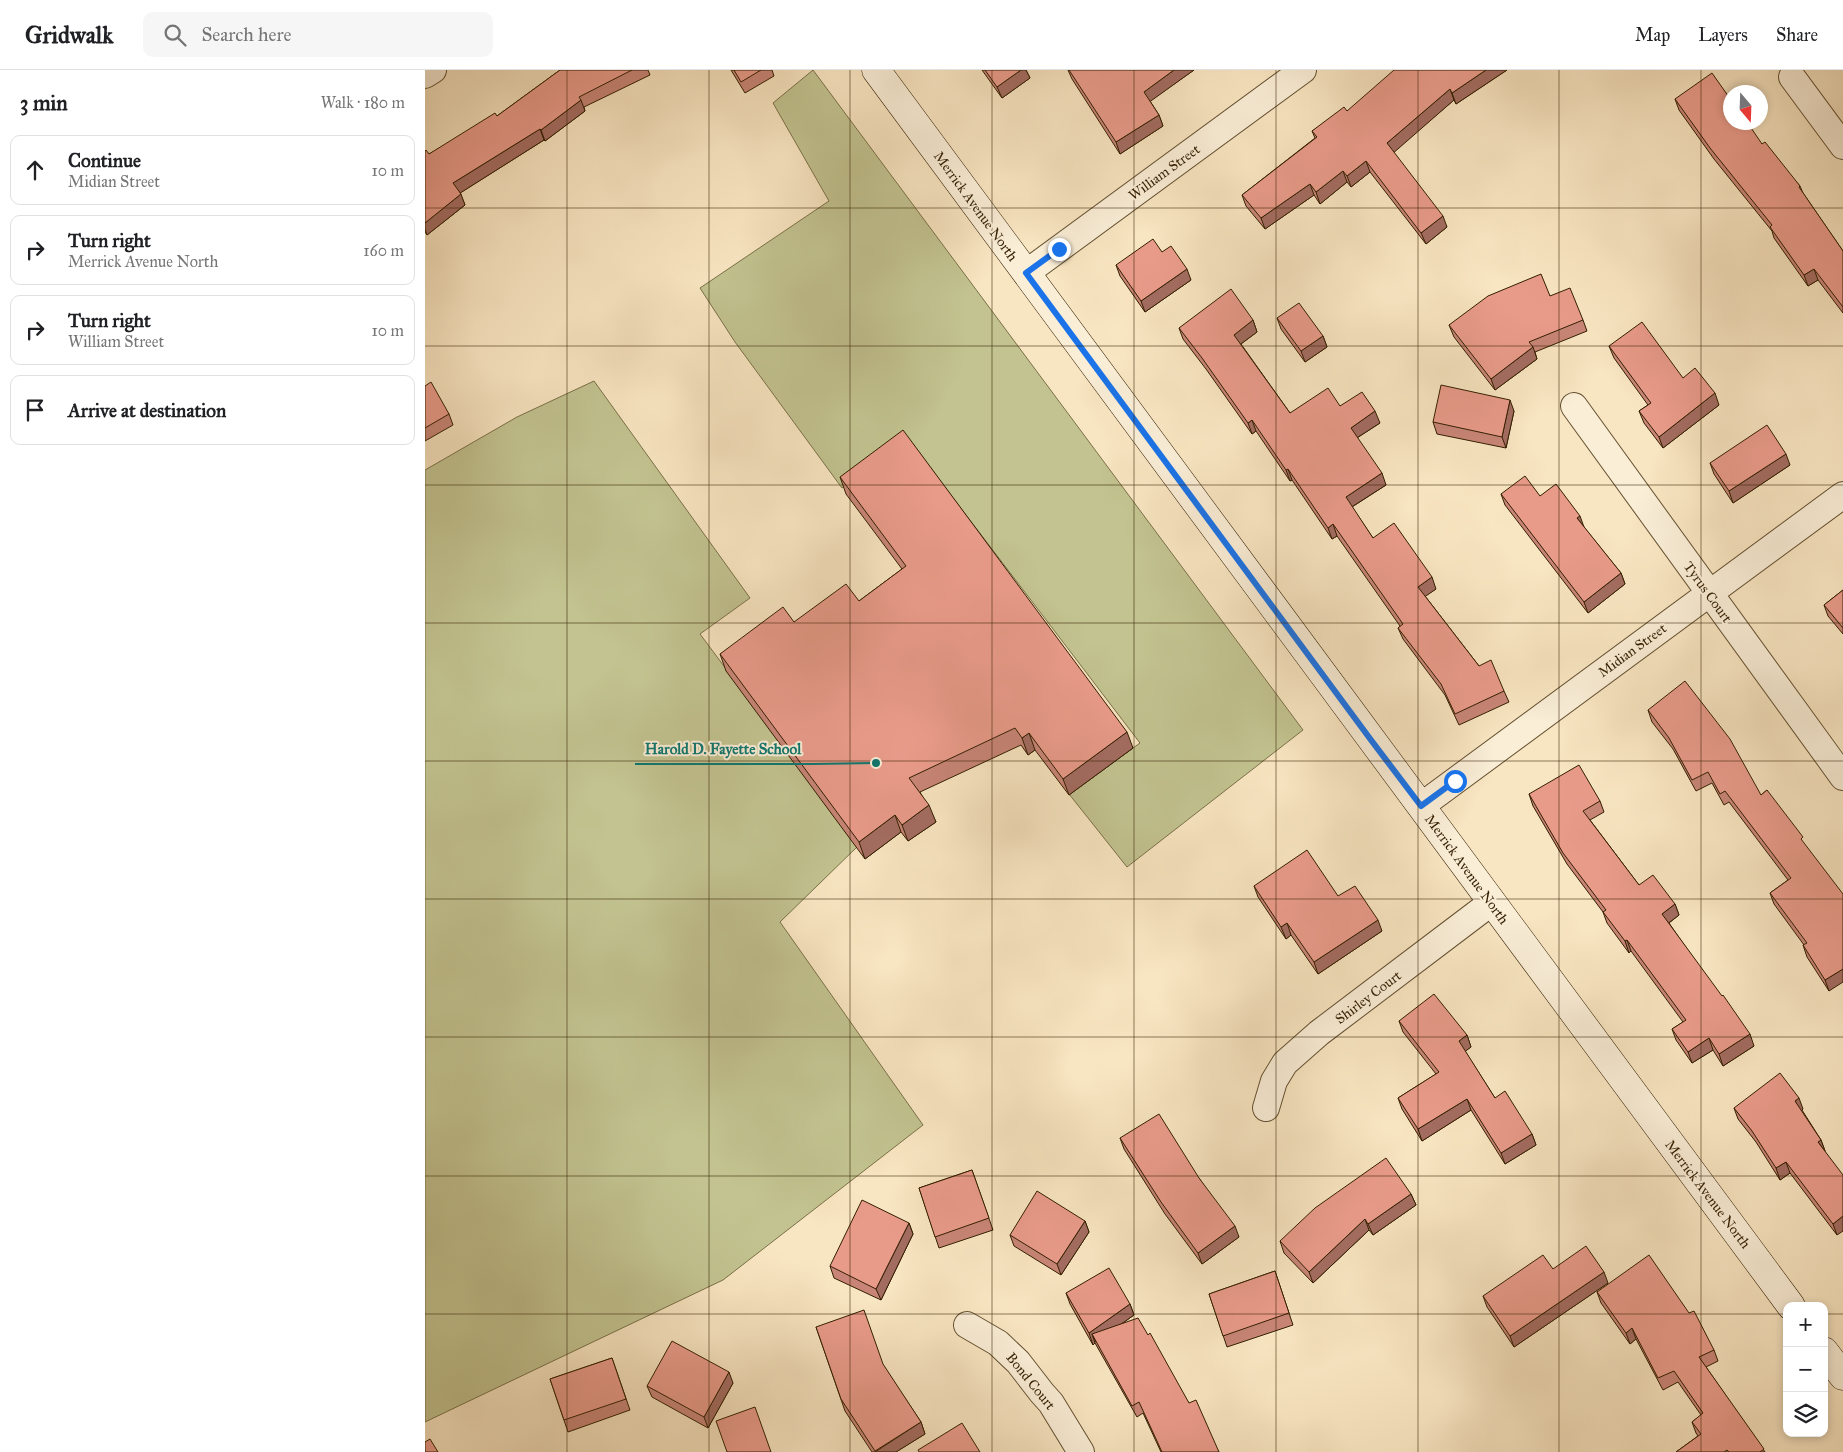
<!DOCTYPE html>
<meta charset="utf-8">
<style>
:root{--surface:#fff;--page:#f6f6f6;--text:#202124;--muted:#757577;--line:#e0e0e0}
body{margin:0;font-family:"IM FELL Great Primer",serif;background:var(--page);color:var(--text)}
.controls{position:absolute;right:15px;bottom:15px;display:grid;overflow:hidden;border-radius:10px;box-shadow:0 2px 8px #0003}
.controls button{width:45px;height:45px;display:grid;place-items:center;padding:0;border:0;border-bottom:1px solid var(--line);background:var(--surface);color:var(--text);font:25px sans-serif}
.compass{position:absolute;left:1298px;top:15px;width:45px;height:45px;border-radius:50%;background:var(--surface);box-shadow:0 2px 8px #0003;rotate:161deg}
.stop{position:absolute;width:15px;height:15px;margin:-11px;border:4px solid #1a73e8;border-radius:50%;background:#fff}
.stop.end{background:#1a73e8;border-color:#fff;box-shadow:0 1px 5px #0008}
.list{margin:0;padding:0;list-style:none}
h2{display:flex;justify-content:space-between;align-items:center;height:65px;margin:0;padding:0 20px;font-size:21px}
h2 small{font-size:16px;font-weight:400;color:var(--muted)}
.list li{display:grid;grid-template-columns:32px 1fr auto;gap:15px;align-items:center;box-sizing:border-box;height:70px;margin:0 10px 10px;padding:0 10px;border:1px solid var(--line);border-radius:10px}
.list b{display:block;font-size:19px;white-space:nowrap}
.list p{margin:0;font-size:16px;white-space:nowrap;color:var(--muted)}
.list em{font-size:16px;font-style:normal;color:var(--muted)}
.icon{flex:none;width:28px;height:28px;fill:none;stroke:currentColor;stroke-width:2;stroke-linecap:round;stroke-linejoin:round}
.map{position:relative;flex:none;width:1418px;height:1382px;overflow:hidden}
header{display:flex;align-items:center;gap:30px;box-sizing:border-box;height:70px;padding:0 25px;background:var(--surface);border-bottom:1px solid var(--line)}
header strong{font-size:24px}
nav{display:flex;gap:28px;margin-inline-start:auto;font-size:18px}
.search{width:350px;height:45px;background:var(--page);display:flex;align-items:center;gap:12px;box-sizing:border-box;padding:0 18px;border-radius:10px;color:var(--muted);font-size:19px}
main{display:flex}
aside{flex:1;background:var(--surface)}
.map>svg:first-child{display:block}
.green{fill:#c2c390;stroke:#7a7048}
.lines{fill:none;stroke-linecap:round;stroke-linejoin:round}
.street-casing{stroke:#645030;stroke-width:28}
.secondary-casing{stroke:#331e00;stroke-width:29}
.street{stroke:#faeed7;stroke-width:26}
.secondary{stroke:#faeed7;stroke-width:28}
.wall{fill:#c88577;stroke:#331e00}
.shaded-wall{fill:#a36c61;stroke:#331e00}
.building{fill:#e99b8a;stroke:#331e00}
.route{stroke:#1a73e8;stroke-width:6}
.grid{fill:none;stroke:#331e00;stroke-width:1;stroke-opacity:0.55}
.labels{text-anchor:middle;stroke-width:4;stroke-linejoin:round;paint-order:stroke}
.street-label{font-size:14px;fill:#331e00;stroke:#faeed7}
.leader{fill:none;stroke:#0f766e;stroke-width:2}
.callout-dot{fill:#0f766e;stroke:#faeed7;stroke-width:2}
.callout-label{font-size:15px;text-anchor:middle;font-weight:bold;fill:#0f766e;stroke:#faeed7;stroke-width:4;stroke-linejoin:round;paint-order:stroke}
</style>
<header>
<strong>Gridwalk</strong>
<div class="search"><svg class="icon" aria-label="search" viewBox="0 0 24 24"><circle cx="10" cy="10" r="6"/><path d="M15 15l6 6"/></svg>Search here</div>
<nav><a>Map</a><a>Layers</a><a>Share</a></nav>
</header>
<main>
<aside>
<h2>3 min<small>Walk · 180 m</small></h2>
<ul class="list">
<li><svg class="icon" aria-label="ahead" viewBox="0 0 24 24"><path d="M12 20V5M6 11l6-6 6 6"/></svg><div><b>Continue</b><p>Midian Street</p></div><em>10 m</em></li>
<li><svg class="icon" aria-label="right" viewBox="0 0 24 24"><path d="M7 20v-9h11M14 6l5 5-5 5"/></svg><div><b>Turn right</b><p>Merrick Avenue North</p></div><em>160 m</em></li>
<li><svg class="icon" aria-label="right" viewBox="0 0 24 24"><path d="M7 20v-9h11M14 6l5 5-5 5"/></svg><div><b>Turn right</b><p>William Street</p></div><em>10 m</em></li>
<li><svg class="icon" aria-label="arrive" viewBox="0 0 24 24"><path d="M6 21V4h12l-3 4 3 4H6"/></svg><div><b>Arrive at destination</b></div></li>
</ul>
</aside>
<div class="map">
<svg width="1418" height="1382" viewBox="0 0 1418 1382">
<rect width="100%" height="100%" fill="#f8e5c1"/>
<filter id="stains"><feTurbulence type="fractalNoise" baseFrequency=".004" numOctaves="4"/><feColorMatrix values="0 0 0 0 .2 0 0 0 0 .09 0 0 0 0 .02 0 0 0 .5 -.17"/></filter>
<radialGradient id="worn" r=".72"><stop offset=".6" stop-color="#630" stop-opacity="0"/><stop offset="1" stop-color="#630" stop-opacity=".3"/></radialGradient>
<path class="green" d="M388,0L878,660L702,797L644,724L715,673L483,369L417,418L310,272L275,218L404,131L348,33Z
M169,311L325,528L275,564L433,776L355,852L498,1055L298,1210L0,1352V400L92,347Z"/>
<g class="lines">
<defs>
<path id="street" d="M0,5L8,0
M1367,7L1418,76
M601,203L878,0
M1149,336L1418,707
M996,736L1418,425
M841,1038L849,1011L860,993L894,963L1067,832
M542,1255L573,1273L593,1292L617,1323L626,1333L656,1382"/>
<path id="secondary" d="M451,0L1366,1236
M1399,1281L1418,1306"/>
</defs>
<use href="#street" class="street-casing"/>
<use href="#secondary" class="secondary-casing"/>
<use href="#street" class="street"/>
<use href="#secondary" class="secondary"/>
</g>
<path class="wall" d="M135,0H223L225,5L159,37L160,41L120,71L119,70L35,123L40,135L2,165L0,162V81L4,84L72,46Z
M306,0H347L349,6L320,23Z
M557,0H601L605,8L577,28Z
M643,0H769L725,31L734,45L738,56L695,84L647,9Z
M1082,0L1031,34L1029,30L968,82L1022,157L1001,174L945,102L926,117L922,112L895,134L889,125L840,159L821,136L817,125L890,68L887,61L922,41Z
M1250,29L1337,74L1375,116L1378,123L1418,181V243L1393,210L1383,216L1349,168L1347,161L1289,89L1254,40Z
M737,182L766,210L720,242L695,206L691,195Z
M1125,226L1158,250L1162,261L1110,282L1112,289L1070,320L1029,267L1024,255Z
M852,248L898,266L902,277L880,292L856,259Z
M828,250L832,262L816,274L865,343L915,336L955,353L932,368L961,415L927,437L948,468L1011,519L1000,526L1054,596L1079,621L1084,632L1034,655L1020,625L978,569L973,558L975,556L912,466L907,469L867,410L865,411L831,361L827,364L781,299L758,269L754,258Z
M1184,276L1258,308L1294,335L1238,378L1219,353L1214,341L1223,335L1189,288Z
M0,316L24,344L28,355L0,371Z
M1089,341L1081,378L1012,364L1008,352Z
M1285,393L1365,395L1308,433L1289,404Z
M415,407L708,678L644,725L610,680L603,685L596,675L495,722L511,752L483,771L476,762L440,789L301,601L295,584L369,552L434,531L477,499L421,424Z
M1076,424L1115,426L1158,456L1196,503L1200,514L1163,543L1080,435Z
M1418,520V564L1403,546L1399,535Z
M1223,640L1336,725L1342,720L1404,921L1382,887L1378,875H1379L1349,834L1345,823L1363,810L1304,732L1299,735L1287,713L1271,721L1248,679L1227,652Z
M1104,724L1175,731L1179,742L1165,750L1214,815L1250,834L1254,845L1244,853L1329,976L1298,996L1288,980L1267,993L1251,970L1247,959L1258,952L1206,881L1204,883L1182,853L1178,842L1142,794L1108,736Z
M829,816L913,826L957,861L893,904L866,865L861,869L833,827Z
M974,951L1042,965L1046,977L1040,981L1070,1028L1107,1064L1111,1075L1080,1094L1046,1040L997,1071L977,1039L973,1028L1011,1004L978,962Z
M1309,1038L1378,1039L1377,1040L1396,1070L1400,1081L1412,1165L1365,1103L1355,1110L1331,1072L1313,1049Z
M695,1068L774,1108L814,1167L777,1194L740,1144L699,1079Z
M547,1100L568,1160L514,1178L494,1118Z
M986,1124L991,1135L948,1165L944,1160L888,1213L859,1183L855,1171Z
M660,1151L664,1162L636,1205L589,1176L585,1165Z
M484,1153L488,1164L456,1230L409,1208L405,1196Z
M1128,1199L1183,1213L1089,1277L1062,1237L1058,1226Z
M850,1201L868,1255L802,1277L784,1224Z
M1172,1222L1289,1280L1293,1291L1281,1297L1340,1382H1251L1273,1366L1271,1363L1267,1352L1276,1345L1253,1312L1238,1320L1211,1269L1205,1274L1176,1233Z
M641,1223L705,1234L709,1245L695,1255L764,1333L794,1382H736L718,1343L712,1347L670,1273L668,1275L645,1234Z
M391,1257L458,1295L496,1352L500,1364L471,1382H447L420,1341Z
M187,1288L205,1340L143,1362L125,1309Z
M308,1313L283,1358L227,1327L222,1316Z"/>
<path class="shaded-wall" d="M596,0H601L605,8L577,28L572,17Z
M749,0H769L723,33L719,22Z
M1061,0H1082L1031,34L1027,23Z
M1025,19L1029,30L966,85L962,73Z
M156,30L160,41L120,71L116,60Z
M734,45L738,56L695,84L691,72Z
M115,59L119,70L32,125L28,113Z
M941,91L945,102L926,117L922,106Z
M918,101L922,112L895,134L891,122Z
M885,114L889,125L840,159L836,148Z
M36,124L40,135L2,165L0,159V153Z
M1018,146L1022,157L1001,174L996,163Z
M762,199L766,210L720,242L716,231Z
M1389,199L1393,210L1383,216L1379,205Z
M828,250L832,262L813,276L809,265Z
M898,266L902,277L880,292L876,281Z
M1108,277L1112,289L1070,320L1066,309Z
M1290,323L1294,335L1238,378L1234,367Z
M1085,330L1089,341L1081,378L1077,367Z
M950,341L955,353L930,369L926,358Z
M827,350L831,361L827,364L823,353Z
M1361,384L1365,395L1308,433L1304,421Z
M863,399L867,410L865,411L861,400Z
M957,403L961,415L925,438L921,427Z
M1155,446L1159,457L1152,448Z
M908,454L912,466L907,469L903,458Z
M1196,503L1200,514L1163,543L1159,532Z
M1007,507L1011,519L998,528L993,517Z
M702,662L708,678L644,725L638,709Z
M604,663L610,680L603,685L597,668Z
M504,735L511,752L483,771L477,755Z
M470,745L476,762L440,789L434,772Z
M1250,834L1254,845L1241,855L1237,844Z
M953,850L957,861L893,904L889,892Z
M862,853L866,865L861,869L856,857Z
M1202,870L1206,881L1204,883L1200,871Z
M1418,899V912L1404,921L1400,910Z
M1325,964L1329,976L1298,996L1294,984Z
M1042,965L1046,977L1038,983L1034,971Z
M1284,968L1288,980L1267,993L1263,982Z
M1374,1028L1378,1039L1375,1042L1370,1031Z
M1042,1029L1046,1040L997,1071L993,1059Z
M1107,1064L1111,1075L1080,1094L1076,1083Z
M1396,1070L1400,1081L1393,1072Z
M1361,1092L1365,1103L1355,1110L1351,1098Z
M986,1124L991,1135L948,1165L943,1154Z
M1418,1146V1161L1412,1165L1408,1154Z
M940,1149L944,1160L888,1213L884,1202Z
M660,1151L664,1162L636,1205L632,1194Z
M484,1153L488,1164L456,1230L451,1219Z
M810,1156L814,1167L777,1194L773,1183Z
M1179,1202L1183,1213L1089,1277L1085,1266Z
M705,1234L709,1245L671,1272L667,1264L670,1273L668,1275L664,1263Z
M1207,1258L1211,1269L1205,1274L1201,1263Z
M304,1302L308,1313L283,1358L279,1347Z
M496,1352L500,1364L471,1382H450Z"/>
<path class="building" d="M135,0H207L154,27L156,30L116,60L115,59L28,113L36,124L0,153V81L1,80L4,84L70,43L72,46Z
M309,0H336L316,12Z
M560,0H596L572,17Z
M644,0H749L719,22L734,45L691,72Z
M969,0H1061L1027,23L1025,19L962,73L1018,146L996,163L941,91L922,106L918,101L891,122L885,114L836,148L817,125L892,67L887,61L919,37L922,41Z
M1287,3L1306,30V52H1322L1337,74L1340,72L1375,116L1374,117L1418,181V237L1389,199L1379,205L1345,157L1347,155L1285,78L1250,29Z
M728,169L737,182L746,176L762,199L716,231L691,195Z
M1116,204L1125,226L1145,218L1158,250L1104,272L1108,277L1066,309L1024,255L1063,226Z
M806,219L828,250L809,265L865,343L903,318L915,336L937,322L950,341L926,358L957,403L921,427L948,468L969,453L1007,507L993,517L1054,596L1066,590L1079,621L1030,644L1016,614L973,558L978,554L908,454L903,458L863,399L861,400L827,350L823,353L777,288L754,258Z
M874,233L898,266L876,281L852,248Z
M1217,252L1258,308L1270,298L1290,323L1234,367L1214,341L1226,333L1184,276Z
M6,312L24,344L0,358V316Z
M1016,315L1085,330L1077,367L1008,352Z
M1342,355L1361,384L1304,421L1285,393Z
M478,360L702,662L638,709L604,663L597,668L590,658L484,708L504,735L477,755L470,745L434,772L295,584L358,537L369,552L421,514L434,531L481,496L415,407Z
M1100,406L1115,426L1131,414L1155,446L1152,448L1196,503L1159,532L1076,424Z
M1418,520V558L1399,535Z
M1260,611L1305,669L1336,725L1342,720L1378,767L1376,769L1418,824V899L1400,910L1378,875L1382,873L1345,823L1366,808L1300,721L1295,724L1283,702L1267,710L1244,668L1223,640Z
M1154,695L1175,731L1158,741L1214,815L1228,805L1250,834L1237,844L1297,926L1298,925L1325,964L1294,984L1284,968L1263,982L1247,959L1261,950L1202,870L1200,871L1178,842L1181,840L1138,783L1104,724Z
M882,780L913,826L930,816L953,850L889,892L862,853L856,857L829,816Z
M1009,924L1042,965L1034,971L1070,1028L1080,1021L1107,1064L1076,1083L1042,1029L993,1059L973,1028L1014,1002L974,951Z
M1355,1003L1374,1028L1370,1031L1396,1070L1393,1072L1418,1105V1146L1408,1154L1361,1092L1351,1098L1327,1061L1309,1038Z
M734,1044L774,1108L810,1156L773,1183L736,1132L695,1068Z
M961,1088L986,1124L943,1154L940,1149L884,1202L855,1171L890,1138Z
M547,1100L564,1148L510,1167L494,1118Z
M612,1121L660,1151L632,1194L585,1165Z
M437,1130L484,1153L451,1219L405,1196Z
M1161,1176L1179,1202L1085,1266L1058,1226L1118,1185L1128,1199Z
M1224,1185L1264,1243L1269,1241L1289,1280L1274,1287L1339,1379L1335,1382H1304L1302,1380L1299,1382H1251L1276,1364L1267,1352L1278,1343L1249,1301L1233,1308L1207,1258L1201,1263L1172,1222Z
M684,1198L705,1234L664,1263L641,1223Z
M850,1201L864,1243L798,1266L784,1224Z
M439,1240L458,1294L496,1352L450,1381L416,1329L391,1257Z
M713,1248L723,1265L725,1263L764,1333L771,1330L794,1382H737L714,1332L707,1336L667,1264Z
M247,1271L304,1302L279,1347L222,1316Z
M187,1288L201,1329L139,1350L125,1309Z
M330,1337L346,1382H302L291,1351Z
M537,1353L555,1382H494L493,1380Z
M5,1369L13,1382H0V1372Z"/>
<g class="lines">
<path class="route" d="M634,179L601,203L946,670L996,736L1030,711"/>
</g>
<path class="grid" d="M142,0V1382M284,0V1382M425,0V1382M567,0V1382M709,0V1382M851,0V1382M993,0V1382M1134,0V1382M1276,0V1382M0,138H1418M0,276H1418M0,415H1418M0,553H1418M0,691H1418M0,829H1418M0,967H1418M0,1106H1418M0,1244H1362M1399,1244H1418"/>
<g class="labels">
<g class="street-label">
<text transform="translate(739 102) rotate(-36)" y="5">William Street</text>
<text transform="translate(551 136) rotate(54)" y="5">Merrick Avenue North</text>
<text transform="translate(1283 522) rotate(54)" y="5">Tyrus Court</text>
<text transform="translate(1207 580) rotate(-36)" y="5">Midian Street</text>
<text transform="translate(1042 799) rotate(54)" y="5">Merrick Avenue North</text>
<text transform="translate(943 927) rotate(-37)" y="5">Shirley Court</text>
<text transform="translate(1283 1124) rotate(53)" y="5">Merrick Avenue North</text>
<text transform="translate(606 1311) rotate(51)" y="5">Bond Court</text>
</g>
</g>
<path class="leader" d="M451 693L387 694H210"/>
<circle class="callout-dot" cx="451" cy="693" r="5"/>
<g class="callout-label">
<text x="298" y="684">Harold D. Fayette School</text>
</g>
<rect width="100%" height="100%" filter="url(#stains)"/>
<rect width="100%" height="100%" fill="url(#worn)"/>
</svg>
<div class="controls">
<button>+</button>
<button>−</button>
<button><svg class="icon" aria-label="layers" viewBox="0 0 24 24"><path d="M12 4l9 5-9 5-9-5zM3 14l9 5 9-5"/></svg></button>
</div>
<svg class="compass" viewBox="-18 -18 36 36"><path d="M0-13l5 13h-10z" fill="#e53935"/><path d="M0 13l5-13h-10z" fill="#757577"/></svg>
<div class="stop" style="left:1030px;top:711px"></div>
<div class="stop end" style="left:634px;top:179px"></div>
</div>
</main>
